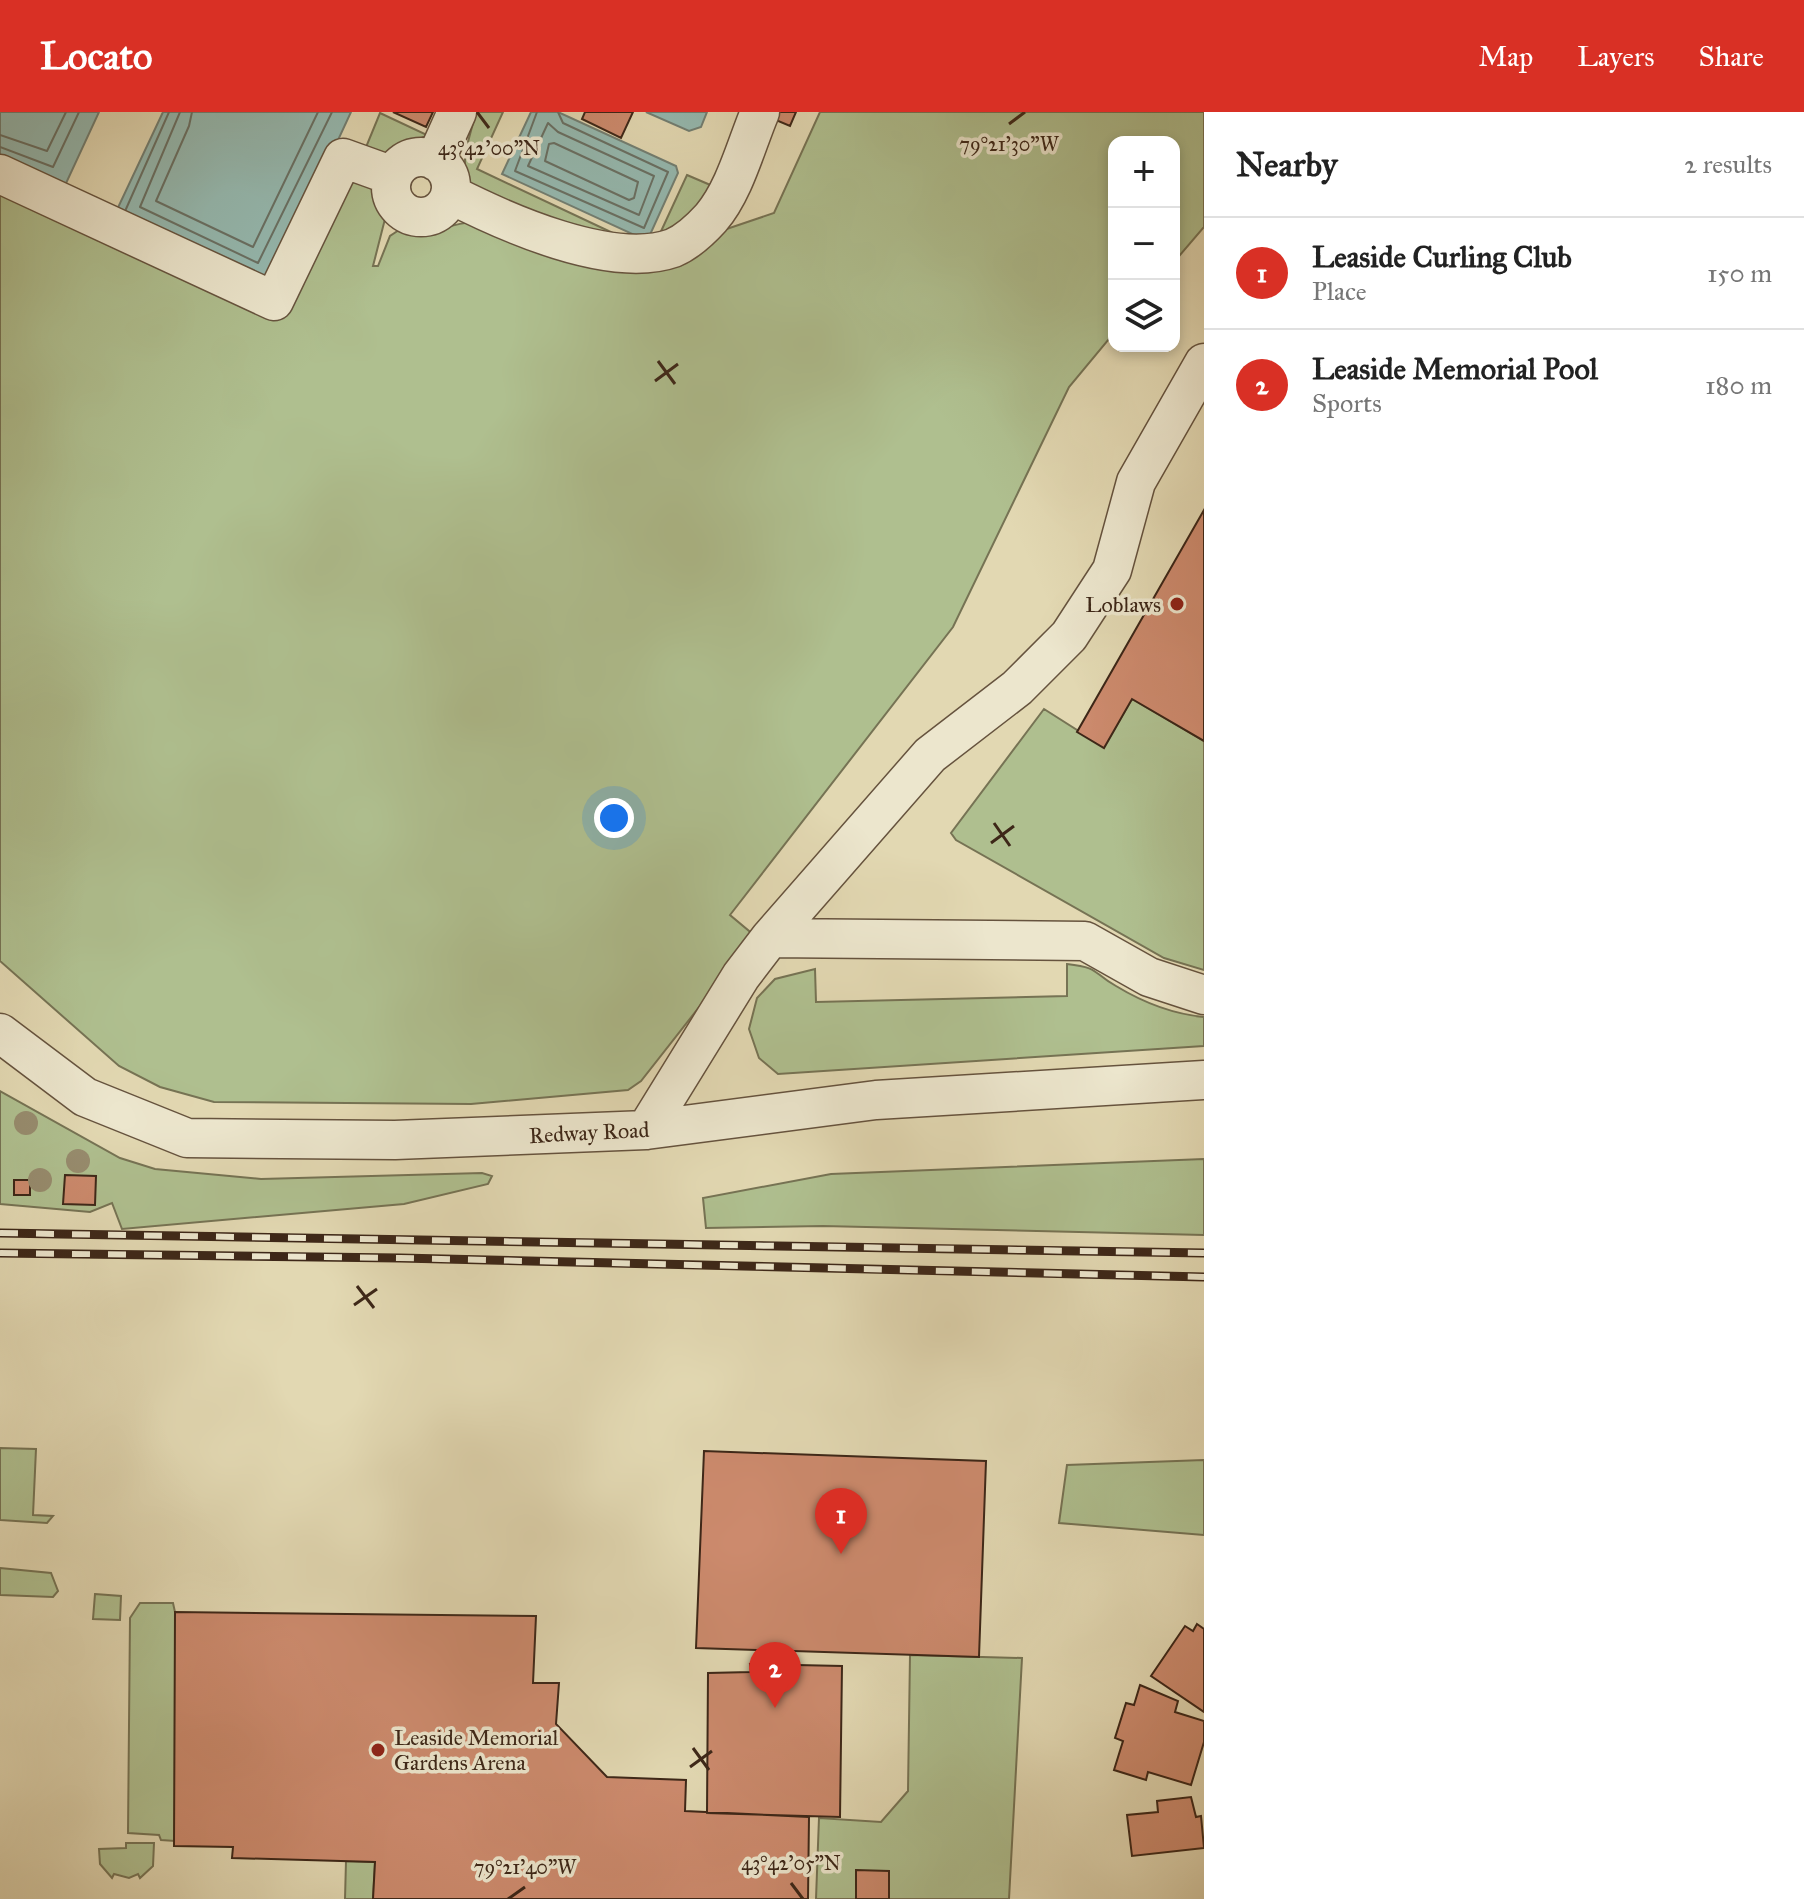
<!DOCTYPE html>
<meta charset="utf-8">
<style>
:root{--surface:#fff;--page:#f6f6f6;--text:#222;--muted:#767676;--line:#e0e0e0;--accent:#d93025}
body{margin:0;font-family:"IM FELL Great Primer",serif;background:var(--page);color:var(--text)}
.controls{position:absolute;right:24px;top:24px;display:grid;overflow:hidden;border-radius:16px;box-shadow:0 4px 12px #0003}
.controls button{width:72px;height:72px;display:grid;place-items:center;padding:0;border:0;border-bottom:2px solid var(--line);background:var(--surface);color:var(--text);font:40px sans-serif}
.you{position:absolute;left:614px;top:706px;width:28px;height:28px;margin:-20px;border:6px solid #fff;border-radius:50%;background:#1a73e8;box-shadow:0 0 0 12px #1a73e833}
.badge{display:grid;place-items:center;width:52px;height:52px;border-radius:50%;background:var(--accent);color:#fff;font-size:26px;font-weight:700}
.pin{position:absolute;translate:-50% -66px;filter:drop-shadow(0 2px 4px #0008)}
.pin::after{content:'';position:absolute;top:42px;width:28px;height:24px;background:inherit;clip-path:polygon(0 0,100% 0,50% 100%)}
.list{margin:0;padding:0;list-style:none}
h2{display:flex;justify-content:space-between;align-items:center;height:104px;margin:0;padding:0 32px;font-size:34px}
h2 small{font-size:26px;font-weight:400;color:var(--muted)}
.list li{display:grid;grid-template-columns:52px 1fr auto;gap:24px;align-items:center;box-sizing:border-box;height:112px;padding:0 32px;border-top:2px solid var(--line)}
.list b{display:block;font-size:30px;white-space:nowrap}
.list p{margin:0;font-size:26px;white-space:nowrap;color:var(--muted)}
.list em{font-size:26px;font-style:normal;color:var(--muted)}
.icon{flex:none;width:44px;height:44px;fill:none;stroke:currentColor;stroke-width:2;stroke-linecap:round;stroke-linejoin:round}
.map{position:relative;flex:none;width:1204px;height:1787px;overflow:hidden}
header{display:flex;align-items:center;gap:48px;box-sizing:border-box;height:112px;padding:0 40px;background:var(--accent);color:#fff}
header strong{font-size:38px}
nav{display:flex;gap:44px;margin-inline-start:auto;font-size:28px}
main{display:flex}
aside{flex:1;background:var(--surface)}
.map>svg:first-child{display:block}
.green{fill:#afbf8f;stroke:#767354;stroke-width:2}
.water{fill:#95b9b0;stroke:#727f73;stroke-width:2}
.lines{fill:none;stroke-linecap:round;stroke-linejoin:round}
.shore{stroke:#697064;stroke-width:2}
.building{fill:#cc8a6d;stroke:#3d2718;stroke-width:2}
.minor-casing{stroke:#66533e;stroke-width:41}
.minor{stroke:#ece6cd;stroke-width:38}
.rail-casing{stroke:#3d2718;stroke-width:9}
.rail{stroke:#ece6cd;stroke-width:6;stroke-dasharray:18;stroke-linecap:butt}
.tree{fill:#978c6e}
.ticks{fill:none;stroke:#3d2718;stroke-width:3}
.poi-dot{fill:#8f2418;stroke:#ece6cd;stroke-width:3}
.labels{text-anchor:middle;stroke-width:7;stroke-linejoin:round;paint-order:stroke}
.poi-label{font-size:22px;fill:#3d2718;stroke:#ece6cd;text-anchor:end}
.street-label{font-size:22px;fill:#3d2718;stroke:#ece6cd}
.ticks-label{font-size:20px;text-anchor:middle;fill:#3d2718;stroke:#ece6cd;stroke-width:7;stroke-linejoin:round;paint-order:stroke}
</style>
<header>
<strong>Locato</strong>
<nav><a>Map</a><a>Layers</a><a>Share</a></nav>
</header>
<main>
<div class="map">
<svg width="1204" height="1787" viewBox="0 0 1204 1787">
<rect width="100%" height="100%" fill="#e2d8b2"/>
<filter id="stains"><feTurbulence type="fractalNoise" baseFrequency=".0025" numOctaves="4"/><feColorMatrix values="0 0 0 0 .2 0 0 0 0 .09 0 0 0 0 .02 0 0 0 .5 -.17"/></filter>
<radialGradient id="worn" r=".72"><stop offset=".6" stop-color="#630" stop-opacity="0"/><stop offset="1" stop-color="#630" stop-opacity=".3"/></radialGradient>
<path class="green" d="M476,0H503L477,57L632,130L487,87L465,66V41Z
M820,0H1204V115L1174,150V30H1114V221L1069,275L953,515L730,803L755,824L641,969L628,978L471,992L214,990L160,975L119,954L0,849V74L280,203L347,59L376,70V91L385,107L373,154H378L390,124L399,118C428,128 444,112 472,110L623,152L774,101Z
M380,1L427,23L388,44L364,40Z
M687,63L715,75L699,95L657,128Z
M1132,587L1204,629V858L1164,846L956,728L951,721L1044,597L1104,635Z
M1067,852C1101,856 1091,860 1116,874C1144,891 1173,902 1204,905V934L778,962L759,946L749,917L757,886L775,867L815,857L816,890L1067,884Z
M0,979L120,1046L155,1057L261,1067L482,1061L492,1064L488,1072L404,1092L122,1117L112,1091L90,1100L0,1092Z
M1204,1047V1123L823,1114L706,1116L703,1086L831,1062Z
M0,1336L36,1337L33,1403L53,1404L47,1411L0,1408Z
M1204,1348V1423L1059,1411L1067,1353Z
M0,1456L51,1461L58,1479L53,1485L0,1483Z
M95,1482L121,1484L120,1508L93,1507Z
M140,1491H173L175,1500V1729L161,1728L159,1723L128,1721L130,1506Z
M910,1543L1022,1546L1009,1787H816L819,1706L881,1710L908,1679Z
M126,1731H154L153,1754L140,1766L138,1762L129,1766L114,1762L112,1766L100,1752L99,1737L126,1736Z
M346,1749L375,1750L373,1787H345Z"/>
<path class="water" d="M0,0H99L62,80L0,52Z
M163,0H351L269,177L114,104Z
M531,0H558L676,54L678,61L649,125L643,127L502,62Z
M646,0H707L701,15L689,19Z"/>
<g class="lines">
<path class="shore" d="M180,0L140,95L258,151L332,0
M192,0L189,14L156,89L253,135L318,0
M537,0L515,59L644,116L668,60L563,11L558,0
M548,11L558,20L654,64L639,103L528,54Z
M0,23L47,39L66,0
M554,31L638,70L634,86L629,88L545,49L549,32Z
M0,35L53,55L79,0
M126,97L169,0"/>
</g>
<path class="building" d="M393,0H433L426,15Z
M585,0H633L621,26L582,7Z
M766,0H796L790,14L764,3Z
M1204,398V629L1132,587L1104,636L1077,620Z
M65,1063L96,1064L95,1093L63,1092Z
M14,1068H30V1083H14Z
M704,1339L986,1349L979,1545L696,1536Z
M175,1500L536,1504L533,1571H559L556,1612L607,1665L686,1668L685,1699L809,1705L808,1787H373L375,1750L232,1746L233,1735L174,1734Z
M1197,1512L1204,1517V1600L1151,1564L1185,1514L1193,1519Z
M750,1552L842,1554L840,1705L707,1701L708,1561L751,1560Z
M1140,1573L1178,1589L1175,1600L1204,1609V1630L1191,1673L1148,1660L1146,1668L1114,1658L1123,1629L1115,1626L1126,1591L1134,1593Z
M1191,1685L1196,1705L1201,1704L1204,1736L1132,1744L1127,1703L1158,1700L1157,1689Z
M856,1758L889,1759V1787H856Z"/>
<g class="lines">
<defs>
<path id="minor" d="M391 75a30 30 0 1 1 60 0a30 30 0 1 1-60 0Z
M435,49L457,0
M0,62L274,189L343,46L393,64
M450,82C505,110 611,158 673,136C687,130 701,117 711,106C735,78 746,33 760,0
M1204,251L1136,370L1112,458L1069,524L1017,576L930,643L770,826L1085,829L1149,865L1204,883
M0,921L85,985L187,1026L395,1028L646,1018L876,988L1204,968
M646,1018L741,864L770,826"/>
</defs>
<use href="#minor" class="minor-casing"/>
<use href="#minor" class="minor"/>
<defs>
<path id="rail" d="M0,1121L1204,1141
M0,1141L400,1146L1204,1165"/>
</defs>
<use href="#rail" class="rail-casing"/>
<use href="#rail" class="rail"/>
</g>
<g class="tree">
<circle cx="26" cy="1011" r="12"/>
<circle cx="78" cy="1049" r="12"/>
<circle cx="40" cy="1068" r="12"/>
</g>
<path class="ticks" d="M477,0L489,16M1009,12L1025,0M658,249L675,272M655,269L678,252M994,711L1010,734M991,731L1014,714M357,1174L374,1196M354,1193L377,1177M693,1636L709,1658M690,1655L712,1639M791,1771L803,1787M508,1787L525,1775"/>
<g class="poi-dot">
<circle cx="1177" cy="492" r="8"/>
<circle cx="378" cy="1638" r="8"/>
</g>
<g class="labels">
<g class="poi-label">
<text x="1161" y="500">Loblaws</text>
<text x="394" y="1633" text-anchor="start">Leaside Memorial<tspan x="394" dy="25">Gardens Arena</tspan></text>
</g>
<g class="street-label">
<text transform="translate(589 1020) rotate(-3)" y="8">Redway Road</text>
</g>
</g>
<g class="ticks-label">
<text x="1009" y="39">79°21'30"W</text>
<text x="489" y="43">43°42'00"N</text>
<text x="791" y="1758">43°42'05"N</text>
<text x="525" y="1762">79°21'40"W</text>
</g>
<rect width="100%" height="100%" filter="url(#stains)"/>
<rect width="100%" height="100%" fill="url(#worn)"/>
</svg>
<div class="controls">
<button>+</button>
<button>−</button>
<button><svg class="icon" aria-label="layers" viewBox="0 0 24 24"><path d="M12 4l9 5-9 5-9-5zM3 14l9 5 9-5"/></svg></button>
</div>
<div class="you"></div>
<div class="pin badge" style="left:841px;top:1442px">1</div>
<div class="pin badge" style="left:775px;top:1596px">2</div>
</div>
<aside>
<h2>Nearby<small>2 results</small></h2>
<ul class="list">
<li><span class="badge">1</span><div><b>Leaside Curling Club</b><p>Place</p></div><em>150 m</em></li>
<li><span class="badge">2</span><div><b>Leaside Memorial Pool</b><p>Sports</p></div><em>180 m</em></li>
</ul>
</aside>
</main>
